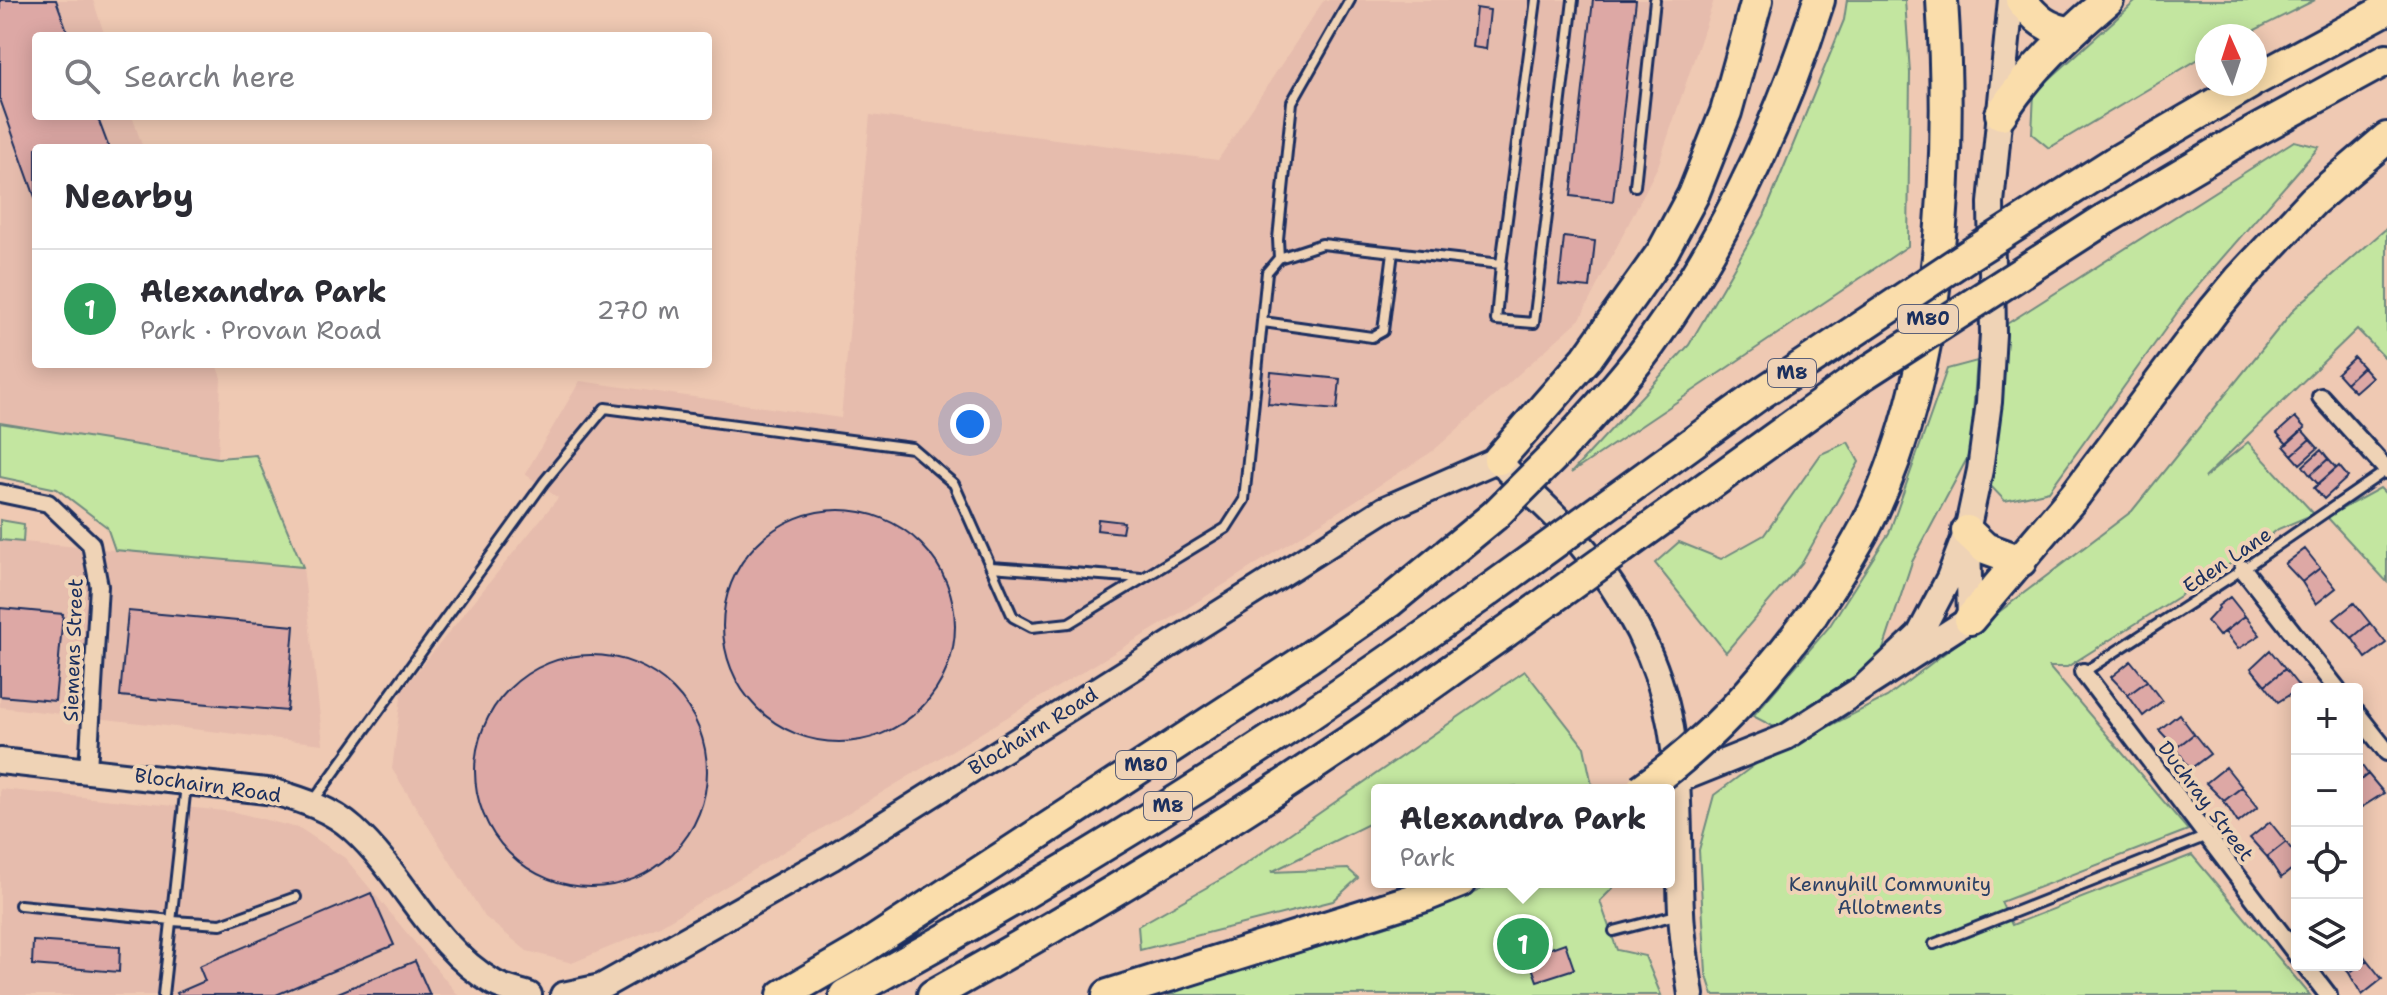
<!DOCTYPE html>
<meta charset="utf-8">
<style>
:root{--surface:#fff;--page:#f2f2f3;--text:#2b2b33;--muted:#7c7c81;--line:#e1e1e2;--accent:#ea580c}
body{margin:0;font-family:"Shantell Sans",sans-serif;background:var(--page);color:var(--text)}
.controls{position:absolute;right:24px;bottom:24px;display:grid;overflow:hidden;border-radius:8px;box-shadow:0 4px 20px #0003}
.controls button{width:72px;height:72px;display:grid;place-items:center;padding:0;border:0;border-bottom:2px solid var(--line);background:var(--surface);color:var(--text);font:40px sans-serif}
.compass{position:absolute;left:2195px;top:24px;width:72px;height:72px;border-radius:50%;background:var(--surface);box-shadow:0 4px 20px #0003;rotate:357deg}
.you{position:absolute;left:970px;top:424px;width:28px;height:28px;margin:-20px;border:6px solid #fff;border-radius:50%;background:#1a73e8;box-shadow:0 0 0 12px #1a73e833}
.badge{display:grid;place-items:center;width:52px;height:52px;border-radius:50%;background:var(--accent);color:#fff;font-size:26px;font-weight:700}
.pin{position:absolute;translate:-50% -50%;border:4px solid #fff;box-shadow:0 2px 8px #0006}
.popup{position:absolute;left:1371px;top:784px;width:304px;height:104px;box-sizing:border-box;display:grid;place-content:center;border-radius:8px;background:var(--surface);filter:drop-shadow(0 2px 6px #0005);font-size:26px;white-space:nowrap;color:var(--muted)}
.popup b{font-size:30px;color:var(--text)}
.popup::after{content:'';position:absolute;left:50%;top:100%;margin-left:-16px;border:16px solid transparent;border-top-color:var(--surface)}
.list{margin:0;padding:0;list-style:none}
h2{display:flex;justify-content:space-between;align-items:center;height:104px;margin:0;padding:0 32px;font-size:34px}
h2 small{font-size:26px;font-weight:400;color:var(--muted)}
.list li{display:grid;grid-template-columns:52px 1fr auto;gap:24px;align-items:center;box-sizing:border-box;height:120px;padding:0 32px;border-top:2px solid var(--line)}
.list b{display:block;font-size:30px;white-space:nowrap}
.list p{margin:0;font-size:26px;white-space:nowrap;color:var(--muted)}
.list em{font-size:26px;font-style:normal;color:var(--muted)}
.icon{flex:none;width:44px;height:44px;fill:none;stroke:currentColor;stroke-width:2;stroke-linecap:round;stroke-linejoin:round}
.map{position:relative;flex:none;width:2387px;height:995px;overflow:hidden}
.search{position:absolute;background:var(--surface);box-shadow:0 4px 20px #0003;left:32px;top:32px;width:680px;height:88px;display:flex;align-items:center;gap:20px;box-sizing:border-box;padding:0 28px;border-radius:8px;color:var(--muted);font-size:30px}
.panel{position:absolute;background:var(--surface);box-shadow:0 4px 20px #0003;left:32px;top:144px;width:680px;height:224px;border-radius:8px}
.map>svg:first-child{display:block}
.built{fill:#e6bcad}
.green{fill:#c3e6a0;stroke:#6f8a7f;stroke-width:2}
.building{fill:#dda8a5;stroke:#1b2f5e;stroke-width:2}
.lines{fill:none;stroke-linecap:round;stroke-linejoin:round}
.lane-casing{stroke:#1b2f5e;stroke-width:14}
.street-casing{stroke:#1b2f5e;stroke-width:22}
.secondary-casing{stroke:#1b2f5e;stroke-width:30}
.highway-casing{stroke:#1b2f5e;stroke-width:36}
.lane{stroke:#efd3b6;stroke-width:8}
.street{stroke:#efd3b6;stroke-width:16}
.secondary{stroke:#efd3b6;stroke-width:24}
.highway{stroke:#faddab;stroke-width:30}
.highway-bridge-casing{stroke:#1b2f5e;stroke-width:36;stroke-linecap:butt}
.highway-bridge{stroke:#faddab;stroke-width:30}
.labels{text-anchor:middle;stroke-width:8;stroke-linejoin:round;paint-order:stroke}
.shield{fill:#efd3b6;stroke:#5b6078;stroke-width:2}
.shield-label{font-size:18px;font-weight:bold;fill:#1b2f5e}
.street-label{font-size:20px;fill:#1b2f5e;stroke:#efd3b6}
.park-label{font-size:20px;fill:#2c4165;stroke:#efd3b6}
</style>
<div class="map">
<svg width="2387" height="995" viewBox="0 0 2387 995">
<rect width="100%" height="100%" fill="#efc9b3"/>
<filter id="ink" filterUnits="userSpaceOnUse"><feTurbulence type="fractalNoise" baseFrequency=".0125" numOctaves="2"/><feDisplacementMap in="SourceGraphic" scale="16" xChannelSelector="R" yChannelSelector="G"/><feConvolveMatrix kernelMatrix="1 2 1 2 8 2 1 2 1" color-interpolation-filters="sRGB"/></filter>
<g filter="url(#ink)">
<path class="built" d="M0,0H93L105,36H36V116H132L143,148H36V364H216L221,378L218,458L0,423Z
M1324,0H1714L1658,166L1580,319L1433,451L1172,618L660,926L572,963L527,951L485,917L392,769L402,690L558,498L525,474L580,381L841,418L870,115L1218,160Z
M0,540L303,567L323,744L0,707Z
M0,789L235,812L301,829L345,858L458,995H0Z"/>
<path class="green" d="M1847,0H1905L1910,73L1908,246L1571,473L1689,345L1764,216L1844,20Z
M2137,0H2315L2243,36H2207V54L2049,148L2032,134L2034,93Z
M2294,141L2319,147L2189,296L2049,491L2005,501L1986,481L2002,327Z
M2387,228V360L2357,329L2204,478L2248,442L2314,514L2278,529L2252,550L2067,667H2049L2188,830L2001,902L2012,925L2192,855L2310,995H1713L1706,973L1699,850L1714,795L1757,763L1887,697L2132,511L2295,308Z
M1977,361L1970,453L1912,562L1875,674L1780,730L1753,716L1829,627L1889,533L1947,369Z
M0,423L218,458L256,455L303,567L115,550L107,527L57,489L0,477Z
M1848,442L1859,462L1802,563L1726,652L1655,563L1679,542L1721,559L1764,535L1821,454Z
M2380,488L2387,495V582L2327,517Z
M0,520L24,524L23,542L0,540Z
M1525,671L1584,747L1593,790H1511L1517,786L1490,790H1377V820L1271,872L1348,869L1358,878L1333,901L1140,950L1138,926L1234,872Z
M1496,882H1613V888L1600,901L1617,950L1645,956L1661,995H1168C1276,953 1392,935 1496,882Z"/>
<path class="building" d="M0,0H56L69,36H36V116H97L109,148H36V200L0,99Z
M1593,0H1636L1613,201L1571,196Z
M1476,8L1490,10L1486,49L1472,47Z
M1564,237L1595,241L1590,288L1559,285Z
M2354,357L2363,367L2346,383L2337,373Z
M2363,367L2372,377L2355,392L2346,383Z
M1271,372L1340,379L1337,410L1268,404Z
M2295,417L2305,428L2287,444L2277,433Z
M2302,430L2310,439L2292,455L2284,446Z
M2310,439L2318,448L2300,464L2292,455Z
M2321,450L2328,459L2310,475L2303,466Z
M2328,459L2336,468L2318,484L2310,475Z
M2339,466L2348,477L2324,499L2314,488Z
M723 626a116 116 0 1 1 232 0a116 116 0 1 1-232 0Z
M1098,519L1124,522L1122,533L1097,530Z
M2305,549L2320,568L2302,582L2285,564Z
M2320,568L2336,588L2316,604L2302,582Z
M2230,597L2245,616L2219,636L2207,621L2219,608L2218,606Z
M2354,603L2370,623L2352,638L2334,619Z
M0,608L63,614L55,701L0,696Z
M128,611L294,626L287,711L120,696Z
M2245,616L2260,635L2238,649L2225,632Z
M2370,623L2386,643L2366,658L2352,638Z
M2270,650L2285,669L2265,685L2251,668Z
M475 771a116 116 0 1 1 232 0a116 116 0 1 1-232 0Z
M2131,661L2147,681L2128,695L2111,677Z
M2285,669L2300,688L2278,702L2265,685Z
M2147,681L2162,701L2143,716L2128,695Z
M2179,714L2194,734L2176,748L2159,730Z
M2194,734L2210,754L2190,769L2176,748Z
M2357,759L2368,774L2357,783Z
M2226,767L2242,787L2224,801L2206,783Z
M2368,774L2384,793L2362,807L2357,801V783Z
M2242,787L2258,807L2238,823L2224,801Z
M2270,822L2286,842L2267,857L2250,838Z
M2286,842L2297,857V865L2281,878L2267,857Z
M371,893L394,945L276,995H178L177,993L205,981L199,966Z
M33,941L120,947L119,972L32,965Z
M1565,943L1574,969L1537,981L1528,956Z
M2357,947L2367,960L2349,973L2342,965H2357Z
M2367,960L2382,979L2362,995L2349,973Z
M415,961L430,995H333Z"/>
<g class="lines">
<defs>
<path id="lane" d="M1635,186L1655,0
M1279,258L1278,239L1292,102L1350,0
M1501,264L1496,320L1534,323L1573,0
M1263,322L1372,337L1383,331L1393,252
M991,567L1142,578
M2084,672L2243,569L2387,470
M312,803L544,482L605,408L912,448L954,484L1013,617L1032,627L1069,623L1226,528L1244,500L1267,272L1279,258L1322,244L1501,264L1536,0
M20,905L172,920
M172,921L221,924L296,897
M1614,931L1680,914
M1934,944L2207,836
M163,995L186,785"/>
<path id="street" d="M2321,397L2387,470
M0,493L48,503L91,544L99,586L88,769
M2243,569L2337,689
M2083,672L2297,955
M2357,714L2387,752
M2305,965L2328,995"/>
<path id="secondary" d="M1866,685L1919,635L1949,578L1967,531L1980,470L1989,402L1993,334L1991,203L2011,0
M0,761L275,792C302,800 331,809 353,829C406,877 430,945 494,983C504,989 518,991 529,995
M1676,781L1786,737L1970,619L1968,539
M563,995L601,987L831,858L1385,509L1499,459L1508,471C1531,494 1557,515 1577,540C1623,594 1659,658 1671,728C1681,788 1678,850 1681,911C1682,939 1687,967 1691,995"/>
<path id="highway" d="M2021,0C2036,19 2047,29 2071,32
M2255,80L2387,9
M2001,114C2030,69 2067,35 2108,0
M2115,162L2249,84
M2105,219L2239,140L2387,59
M1603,402C1620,382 1638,362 1653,340C1727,236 1781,121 1819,0
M1499,459L1587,358L1663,251L1693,195L1726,112L1757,0
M1967,531L1985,548L2021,561
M1812,615C1831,586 1850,557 1866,526C1942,377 1953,165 1942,0
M1970,619L2076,494L2214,310L2239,280L2313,201L2387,138
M783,995L859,951L1308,658L1389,602L1495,515
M845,995C1064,876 1276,743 1478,598
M933,995C1071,918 1208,837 1339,748C1395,711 1449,671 1504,633
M1108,995L1425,896L1460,882"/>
</defs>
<use href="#lane" class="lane-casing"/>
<use href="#street" class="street-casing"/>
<use href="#secondary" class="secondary-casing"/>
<use href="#highway" class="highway-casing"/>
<use href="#lane" class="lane"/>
<use href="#street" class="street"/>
<use href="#secondary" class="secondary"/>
<use href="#highway" class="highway"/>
<defs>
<path id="highway-bridge" d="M1495,515L1559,451L1603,402
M1478,598L1757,396L1969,255L2115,162
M1504,633L1858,378L2105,219
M1641,790C1710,741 1762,682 1812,615"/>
</defs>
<use href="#highway-bridge" class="highway-bridge-casing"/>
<use href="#highway-bridge" class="highway-bridge"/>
</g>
</g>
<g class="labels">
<g class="shield">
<rect x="1898" y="305" width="60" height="28" rx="6"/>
<rect x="1768" y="359" width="48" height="28" rx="6"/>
<rect x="1116" y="751" width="60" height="28" rx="6"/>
<rect x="1144" y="792" width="48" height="28" rx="6"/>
</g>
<g class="shield-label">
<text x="1928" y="325">M80</text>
<text x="1792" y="379">M8</text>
<text x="1146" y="771">M80</text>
<text x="1168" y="812">M8</text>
</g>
<g class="street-label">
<text transform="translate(2227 560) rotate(-34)" y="7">Eden Lane</text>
<text transform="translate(73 650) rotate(-88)" y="7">Siemens Street</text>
<text transform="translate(1033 731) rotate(-32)" y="7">Blochairn Road</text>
<text transform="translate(208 785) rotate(8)" y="7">Blochairn Road</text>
<text transform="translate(2206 801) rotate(53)" y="7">Duchray Street</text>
</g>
<g class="park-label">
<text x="1890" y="891">Kennyhill Community<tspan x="1890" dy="23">Allotments</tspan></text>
</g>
</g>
</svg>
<div class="controls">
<button>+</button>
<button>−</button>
<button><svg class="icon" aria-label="locate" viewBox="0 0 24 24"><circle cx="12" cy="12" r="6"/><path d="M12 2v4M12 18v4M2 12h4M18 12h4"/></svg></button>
<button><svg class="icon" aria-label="layers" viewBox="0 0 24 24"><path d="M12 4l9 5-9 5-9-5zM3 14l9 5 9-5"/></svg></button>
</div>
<svg class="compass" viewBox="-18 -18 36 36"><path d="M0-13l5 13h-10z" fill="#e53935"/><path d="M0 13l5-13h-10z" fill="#7c7c81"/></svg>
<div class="you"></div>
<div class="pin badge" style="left:1523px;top:944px;background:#2e9e5b">1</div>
<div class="popup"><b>Alexandra Park</b>Park</div>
<div class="search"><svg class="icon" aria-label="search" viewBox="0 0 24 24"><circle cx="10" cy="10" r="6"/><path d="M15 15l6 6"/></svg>Search here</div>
<section class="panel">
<h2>Nearby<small></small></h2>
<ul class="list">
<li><span class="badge" style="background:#2e9e5b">1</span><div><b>Alexandra Park</b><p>Park · Provan Road</p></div><em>270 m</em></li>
</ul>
</section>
</div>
